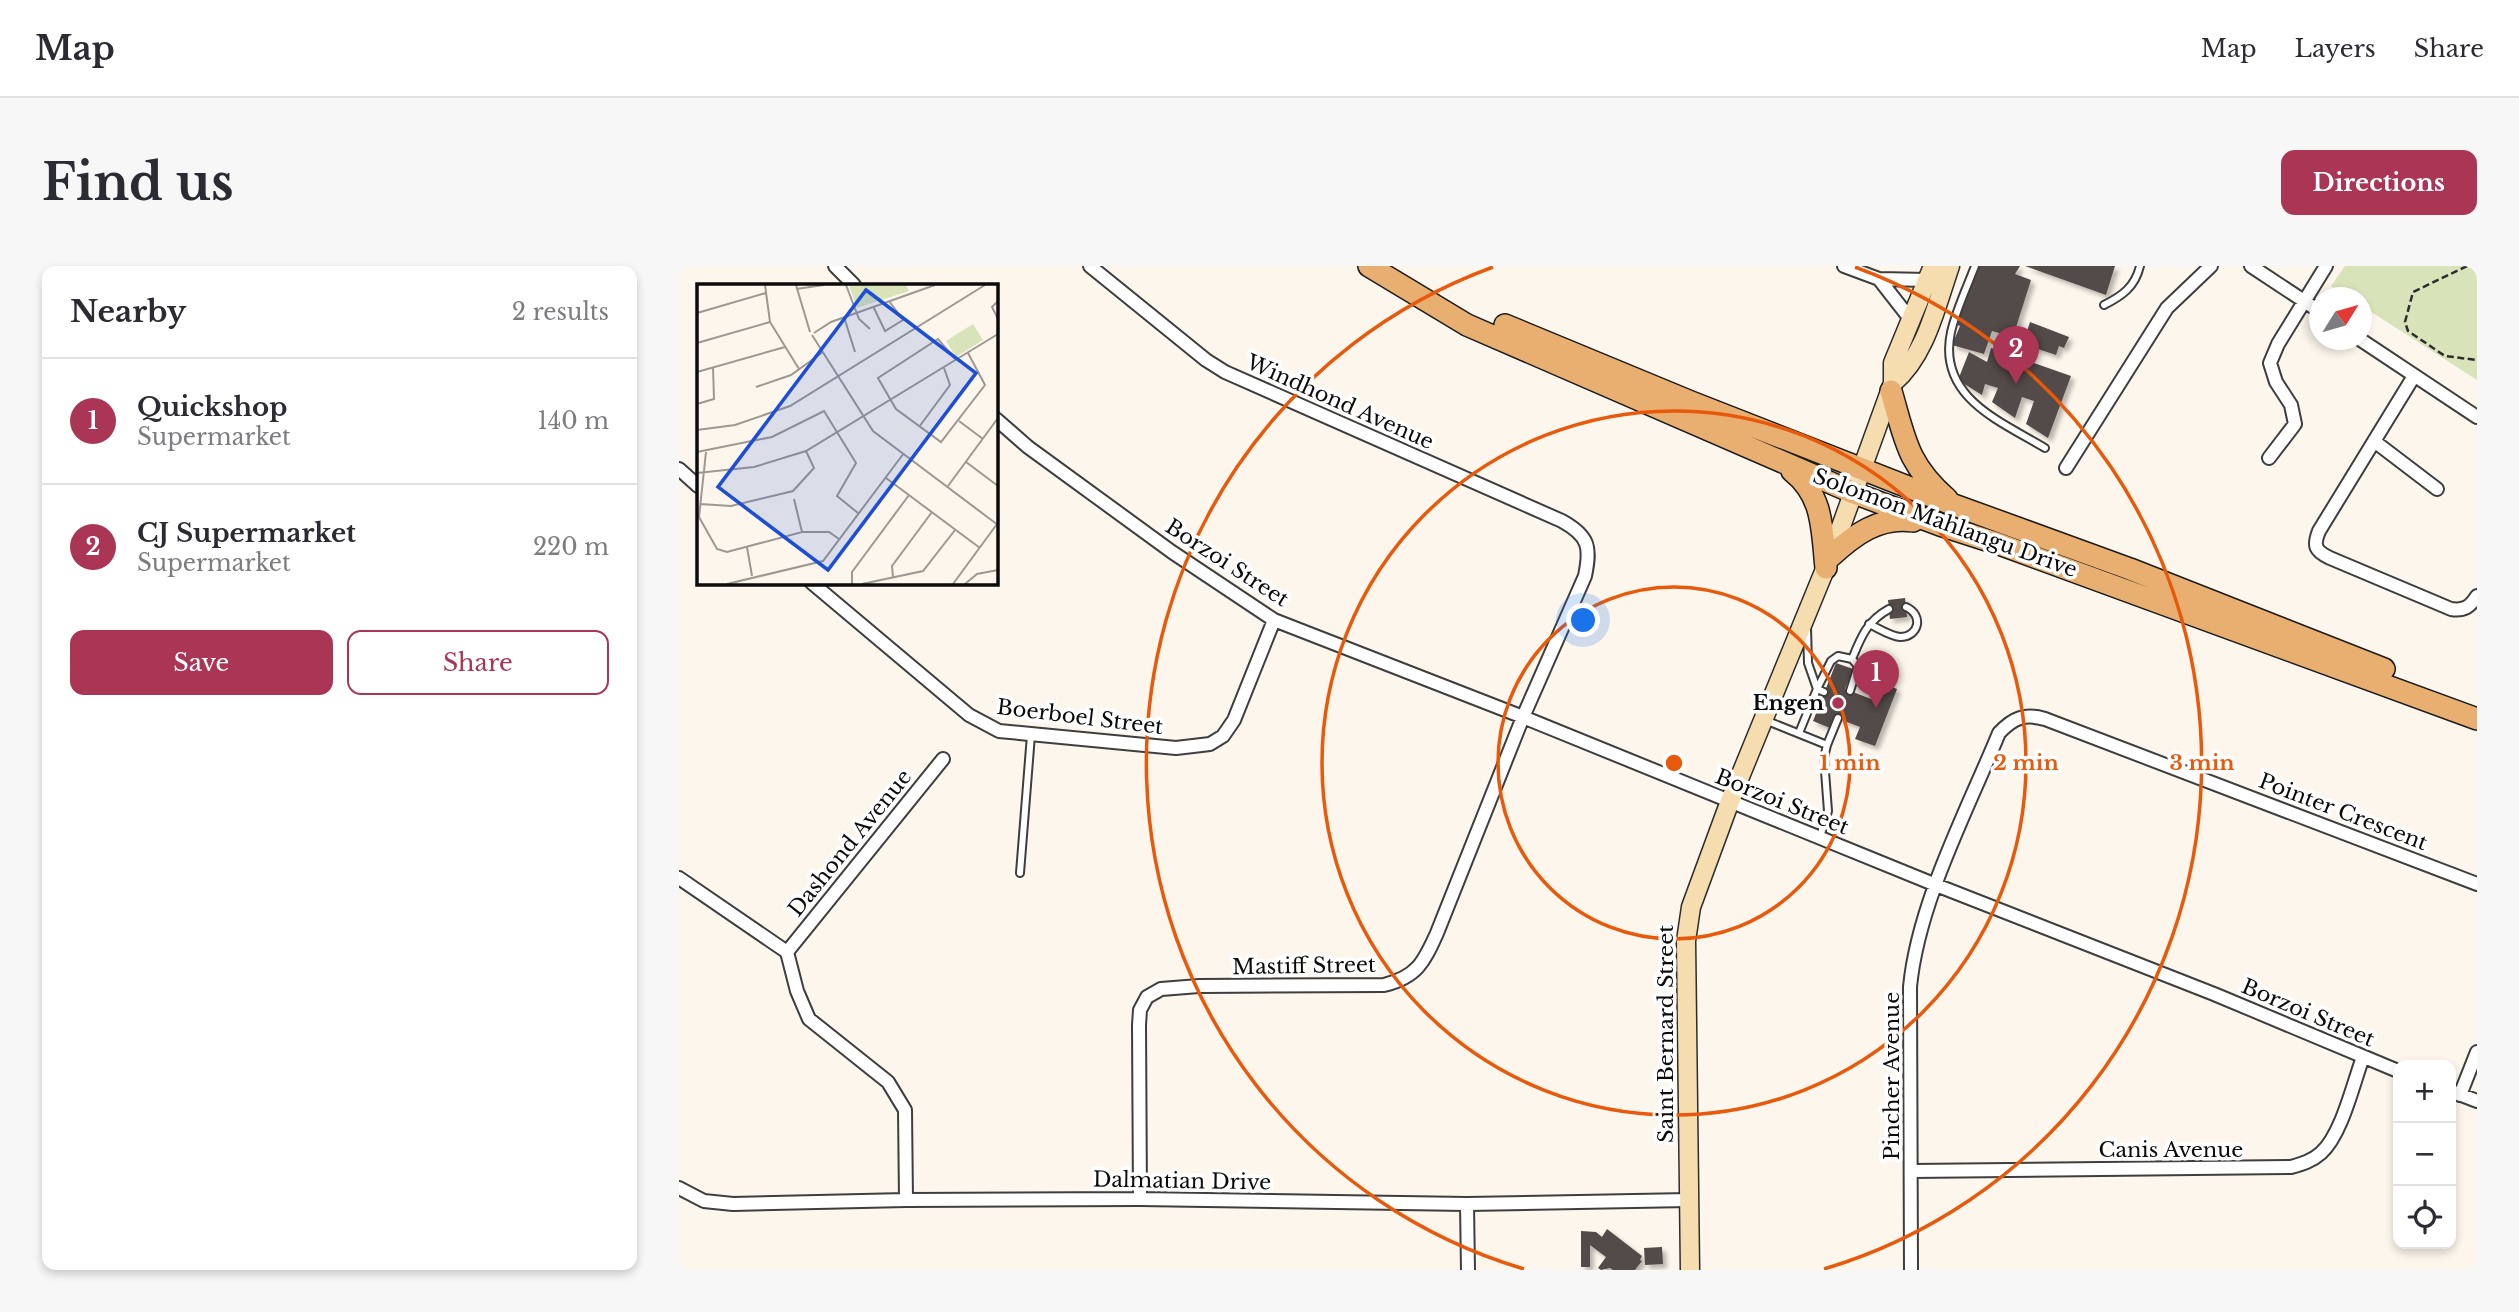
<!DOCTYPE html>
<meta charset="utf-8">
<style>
:root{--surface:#fff;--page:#f7f7f7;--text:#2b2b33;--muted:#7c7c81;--line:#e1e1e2;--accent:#aa3555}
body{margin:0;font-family:"Libre Baskerville",serif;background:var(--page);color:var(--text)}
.controls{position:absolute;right:21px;bottom:21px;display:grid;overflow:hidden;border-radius:14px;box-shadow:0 4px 10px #0003}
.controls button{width:63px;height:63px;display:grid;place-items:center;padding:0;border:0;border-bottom:2px solid var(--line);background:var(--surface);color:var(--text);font:35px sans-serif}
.compass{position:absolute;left:1630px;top:21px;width:63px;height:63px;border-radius:50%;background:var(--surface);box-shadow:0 4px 10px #0003;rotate:53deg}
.you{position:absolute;left:905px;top:355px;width:24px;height:24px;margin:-18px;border:5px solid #fff;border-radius:50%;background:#1a73e8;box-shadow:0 0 0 10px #1a73e833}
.badge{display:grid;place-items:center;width:46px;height:46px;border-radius:50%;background:var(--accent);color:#fff;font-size:23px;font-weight:700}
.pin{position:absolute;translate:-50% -58px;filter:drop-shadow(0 2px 4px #0008)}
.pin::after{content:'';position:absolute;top:37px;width:24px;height:21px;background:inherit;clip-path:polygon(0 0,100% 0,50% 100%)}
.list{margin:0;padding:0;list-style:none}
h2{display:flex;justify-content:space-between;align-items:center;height:91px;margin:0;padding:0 28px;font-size:30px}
h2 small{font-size:23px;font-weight:400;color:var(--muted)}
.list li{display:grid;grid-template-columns:46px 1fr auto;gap:21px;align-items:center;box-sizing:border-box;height:126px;padding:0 28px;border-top:2px solid var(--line)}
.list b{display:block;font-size:26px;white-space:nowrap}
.list p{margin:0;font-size:23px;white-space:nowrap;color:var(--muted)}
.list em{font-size:23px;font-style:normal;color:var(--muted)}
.actions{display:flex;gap:14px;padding:21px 28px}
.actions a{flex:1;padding:16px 0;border:2px solid var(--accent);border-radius:14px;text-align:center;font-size:24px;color:var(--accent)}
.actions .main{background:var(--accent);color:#fff}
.icon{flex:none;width:38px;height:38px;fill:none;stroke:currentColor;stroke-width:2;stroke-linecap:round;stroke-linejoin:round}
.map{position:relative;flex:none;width:1798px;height:1004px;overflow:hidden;border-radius:14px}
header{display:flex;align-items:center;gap:42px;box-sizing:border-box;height:98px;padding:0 35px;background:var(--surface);border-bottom:2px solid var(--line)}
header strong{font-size:33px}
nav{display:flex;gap:38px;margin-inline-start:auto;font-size:24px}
.intro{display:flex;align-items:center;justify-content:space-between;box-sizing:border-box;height:168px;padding:0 42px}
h1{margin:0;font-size:49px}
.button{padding:18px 32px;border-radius:14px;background:var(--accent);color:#fff;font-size:24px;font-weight:700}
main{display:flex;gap:42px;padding:0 42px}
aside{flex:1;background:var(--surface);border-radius:14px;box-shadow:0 4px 10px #0003}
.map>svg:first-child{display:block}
.green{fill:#d8e3ba}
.building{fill:#534b49;filter:url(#shadow)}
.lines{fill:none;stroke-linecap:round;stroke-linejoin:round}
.lane-casing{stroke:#3e3e3e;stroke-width:10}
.street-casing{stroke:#3e3e3e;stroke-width:16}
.secondary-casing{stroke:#2d2d2d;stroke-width:21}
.primary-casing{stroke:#1c1c1c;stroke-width:24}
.path{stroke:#2d2d2d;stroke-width:2.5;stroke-dasharray:7 3.5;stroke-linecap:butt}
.lane{stroke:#fff;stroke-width:6}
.street{stroke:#fff;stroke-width:12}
.secondary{stroke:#f5ddaf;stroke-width:18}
.primary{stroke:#e8af71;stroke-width:21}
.ring{fill:none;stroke:#e8590c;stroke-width:3.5}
.poi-dot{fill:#aa3555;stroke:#fff;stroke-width:2.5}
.labels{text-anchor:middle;stroke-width:7;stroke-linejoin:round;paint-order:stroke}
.street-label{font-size:21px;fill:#0b0b0b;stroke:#fff}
.poi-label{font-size:21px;font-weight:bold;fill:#0b0b0b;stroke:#fff;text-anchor:end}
.inset-road{fill:none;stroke:#9c9892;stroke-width:2}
.view{fill:#1d4ed8;fill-opacity:0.15;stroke:#1d4ed8;stroke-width:3.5}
.inset-edge{fill:none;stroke:#0b0b0b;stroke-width:3.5}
.centre{fill:#e8590c;stroke:#fff;stroke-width:3.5}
.ring-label{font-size:21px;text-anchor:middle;font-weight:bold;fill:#e8590c;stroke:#fff;stroke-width:7;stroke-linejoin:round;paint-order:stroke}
</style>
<header>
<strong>Map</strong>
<nav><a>Map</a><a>Layers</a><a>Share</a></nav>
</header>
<div class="intro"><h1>Find us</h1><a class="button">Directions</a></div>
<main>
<aside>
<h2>Nearby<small>2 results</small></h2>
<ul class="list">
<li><span class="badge">1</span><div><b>Quickshop</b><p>Supermarket</p></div><em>140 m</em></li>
<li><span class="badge">2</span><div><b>CJ Supermarket</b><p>Supermarket</p></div><em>220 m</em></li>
</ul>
<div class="actions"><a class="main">Save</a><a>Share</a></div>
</aside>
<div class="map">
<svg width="1798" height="1004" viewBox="0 0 1798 1004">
<defs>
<filter id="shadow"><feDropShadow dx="4" dy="4" stdDeviation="2" flood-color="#0004"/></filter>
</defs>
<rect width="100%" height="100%" fill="#fdf6ec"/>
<path class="green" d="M1666,0H1798V114L1683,40L1682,32L1669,31L1652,20Z"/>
<path class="building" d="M1298,0H1341L1336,8L1352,14L1334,71L1313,65L1305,88L1273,79L1281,60L1276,58Z
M1346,0H1436L1427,29Z
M1351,56L1390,71L1385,82L1380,80L1377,89L1344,78Z
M1312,82L1392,110L1369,172L1347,158L1355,135L1343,131L1336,152L1313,136L1319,122L1306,118L1303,129L1279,114L1290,86L1308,96Z
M1226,332L1228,351L1211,353L1209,334Z
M1157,397L1174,403L1166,423L1192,433L1198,415L1218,423L1196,480L1176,473L1181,461L1155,451L1151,462L1134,455Z
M928,963L963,990L961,994L963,995L956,1004H934L931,1002L922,1004L919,1002L927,991L911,979V1001H902V965L917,966L923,971Z
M983,981L984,998L966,999L965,982Z"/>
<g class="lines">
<defs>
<path id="lane" d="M1296,0C1288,21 1277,44 1272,66C1258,131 1321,155 1366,182
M1425,39C1443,30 1456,21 1461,0
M1190,358C1199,362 1211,370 1221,371C1240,371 1245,349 1227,341
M1173,393C1182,371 1188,355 1210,343
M1145,426L1138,423L1152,395L1159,390L1173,393L1179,400L1171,425
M1086,454L1148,479L1145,492L1149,545L1141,571
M1120,467L1138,423L1129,397L1128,362
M1148,479L1159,452
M341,607L352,469"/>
<path id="street" d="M156,0L175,19
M411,0L527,94L546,106L883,255C910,270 912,281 906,310L844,451L758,667C745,696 738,711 705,719L520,720L482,723L468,731L461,744L460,759L461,933
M1165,0L1200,13L1249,14
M1572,0L1640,45
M1200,13L1232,54
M1682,74L1798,151
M1735,110L1640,265C1634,280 1636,285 1651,292L1772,343C1785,345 1791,341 1798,330
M317,153L349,181L493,286L595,354L844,451L1257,619L1535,728L1719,805
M1695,175L1758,223
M1590,192L1616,158L1612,139L1597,116L1591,97L1599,78L1647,0
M1387,202L1488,42L1532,0
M0,203L19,220
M133,317L290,449L320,465L497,482L531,478L544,470L555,454L595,354
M0,612L108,686L118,725L130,753L209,816L226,844L227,934
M108,686L264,493
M1772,825L1798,835
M1781,829L1798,786
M1233,905L1612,901C1623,898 1633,895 1642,887C1663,868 1674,818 1684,791
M0,922L25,935L54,938L227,934L461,933L788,938L1010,934
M788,938L789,1004
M1232,1004L1231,721C1239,637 1288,545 1320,467C1334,452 1346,447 1366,453L1798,618"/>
<path id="secondary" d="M1214,117C1247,89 1257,40 1271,0
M1011,1004L1007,675L1012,641L1051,535L1151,291L1214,117V97L1254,0"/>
<path id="primary" d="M690,0L788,59L1175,227L1261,259L1320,278L1798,453
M826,59L1012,136L1275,239L1451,303L1705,403
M1212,125C1226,173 1228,198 1268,233
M1113,205C1145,230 1143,265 1147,302
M1151,291C1175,269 1200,250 1234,255"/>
</defs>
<use href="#lane" class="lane-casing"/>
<use href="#street" class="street-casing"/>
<use href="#secondary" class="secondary-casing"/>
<use href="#primary" class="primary-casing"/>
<path class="path" d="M1788,0L1734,26L1726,56L1729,65L1766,90L1798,94"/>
<use href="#lane" class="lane"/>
<use href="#street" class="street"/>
<use href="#secondary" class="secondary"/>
<use href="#primary" class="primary"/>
</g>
<g class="ring">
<circle cx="995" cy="497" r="176"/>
<circle cx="995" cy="497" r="352"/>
<path d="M845 1003A528 528 0 0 1 814 1M1176 1A528 528 0 0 1 1145 1003"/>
</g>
<circle class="poi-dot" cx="1159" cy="437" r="7"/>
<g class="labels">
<g class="street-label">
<text transform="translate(661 136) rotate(24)" y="7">Windhond Avenue</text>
<text transform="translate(1266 257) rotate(20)" y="7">Solomon Mahlangu Drive</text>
<text transform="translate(548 297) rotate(33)" y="7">Borzoi Street</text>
<text transform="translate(401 451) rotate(7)" y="7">Boerboel Street</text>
<text transform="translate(1103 536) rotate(22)" y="7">Borzoi Street</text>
<text transform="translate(1664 546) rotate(21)" y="7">Pointer Crescent</text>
<text transform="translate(171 577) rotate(-51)" y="7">Dashond Avenue</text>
<text transform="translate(625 700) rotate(-1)" y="7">Mastiff Street</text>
<text transform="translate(1629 747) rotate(23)" y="7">Borzoi Street</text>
<text transform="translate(987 768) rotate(-90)" y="7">Saint Bernard Street</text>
<text transform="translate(1213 810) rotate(-90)" y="7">Pincher Avenue</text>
<text x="1492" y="891">Canis Avenue</text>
<text transform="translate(503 915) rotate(1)" y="7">Dalmatian Drive</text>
</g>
<g class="poi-label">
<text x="1145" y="444">Engen</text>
</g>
</g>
<g transform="translate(18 18)">
<rect width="301" height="301" fill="#fdf6ec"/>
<path d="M152,1H209L212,7L160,24ZM276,40L286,56L259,73L249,57Z" fill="#d8e3ba"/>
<path class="inset-road" d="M68,1L73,38L102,85M99,1L113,48M149,1L162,35L173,45M99,5L127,1M301,17L295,23L301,35M176,22L188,47L206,36L192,17M0,29L69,9M147,33L158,68M117,49L134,38L238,1M115,51L176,147L301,241M0,59L73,38M259,76L241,55L181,94L199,125L244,158L288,101L271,69M0,88L88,63M59,103L94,91L126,68M0,120L17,115L16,83M262,137L286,155M222,143L253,101L247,84M0,146L38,141L93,122L288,1M0,168L75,153L127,127L159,179L140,212L161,229M9,168L2,233L20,265L30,268L105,248H132L142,255M269,178L301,202M0,189L57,183L109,167L301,50M189,194L283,264M251,202L301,134M97,215L105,248M3,220L34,222L96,207L117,184L109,167M50,263L55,292M196,293L195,282L235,228M30,300L126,277L207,169M155,300V288L212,211M165,300L226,287L258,246M256,300L300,240M268,300L280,290L301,286"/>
<path class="view" d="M169,6L279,89L131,286L21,203Z"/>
<rect width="301" height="301" class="inset-edge"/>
</g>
<circle cx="995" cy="497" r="10" class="centre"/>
<g class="ring-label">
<text x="1171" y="504">1 min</text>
<text x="1347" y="504">2 min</text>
<text x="1523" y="504">3 min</text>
</g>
</svg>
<div class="controls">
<button>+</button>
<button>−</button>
<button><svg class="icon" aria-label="locate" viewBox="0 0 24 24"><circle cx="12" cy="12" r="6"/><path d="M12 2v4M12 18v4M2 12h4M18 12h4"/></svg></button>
</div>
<svg class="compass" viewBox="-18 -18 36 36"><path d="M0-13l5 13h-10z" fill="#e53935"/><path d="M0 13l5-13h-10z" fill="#7c7c81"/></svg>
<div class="you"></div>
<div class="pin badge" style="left:1197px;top:442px">1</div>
<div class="pin badge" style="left:1337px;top:118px">2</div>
</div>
</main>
